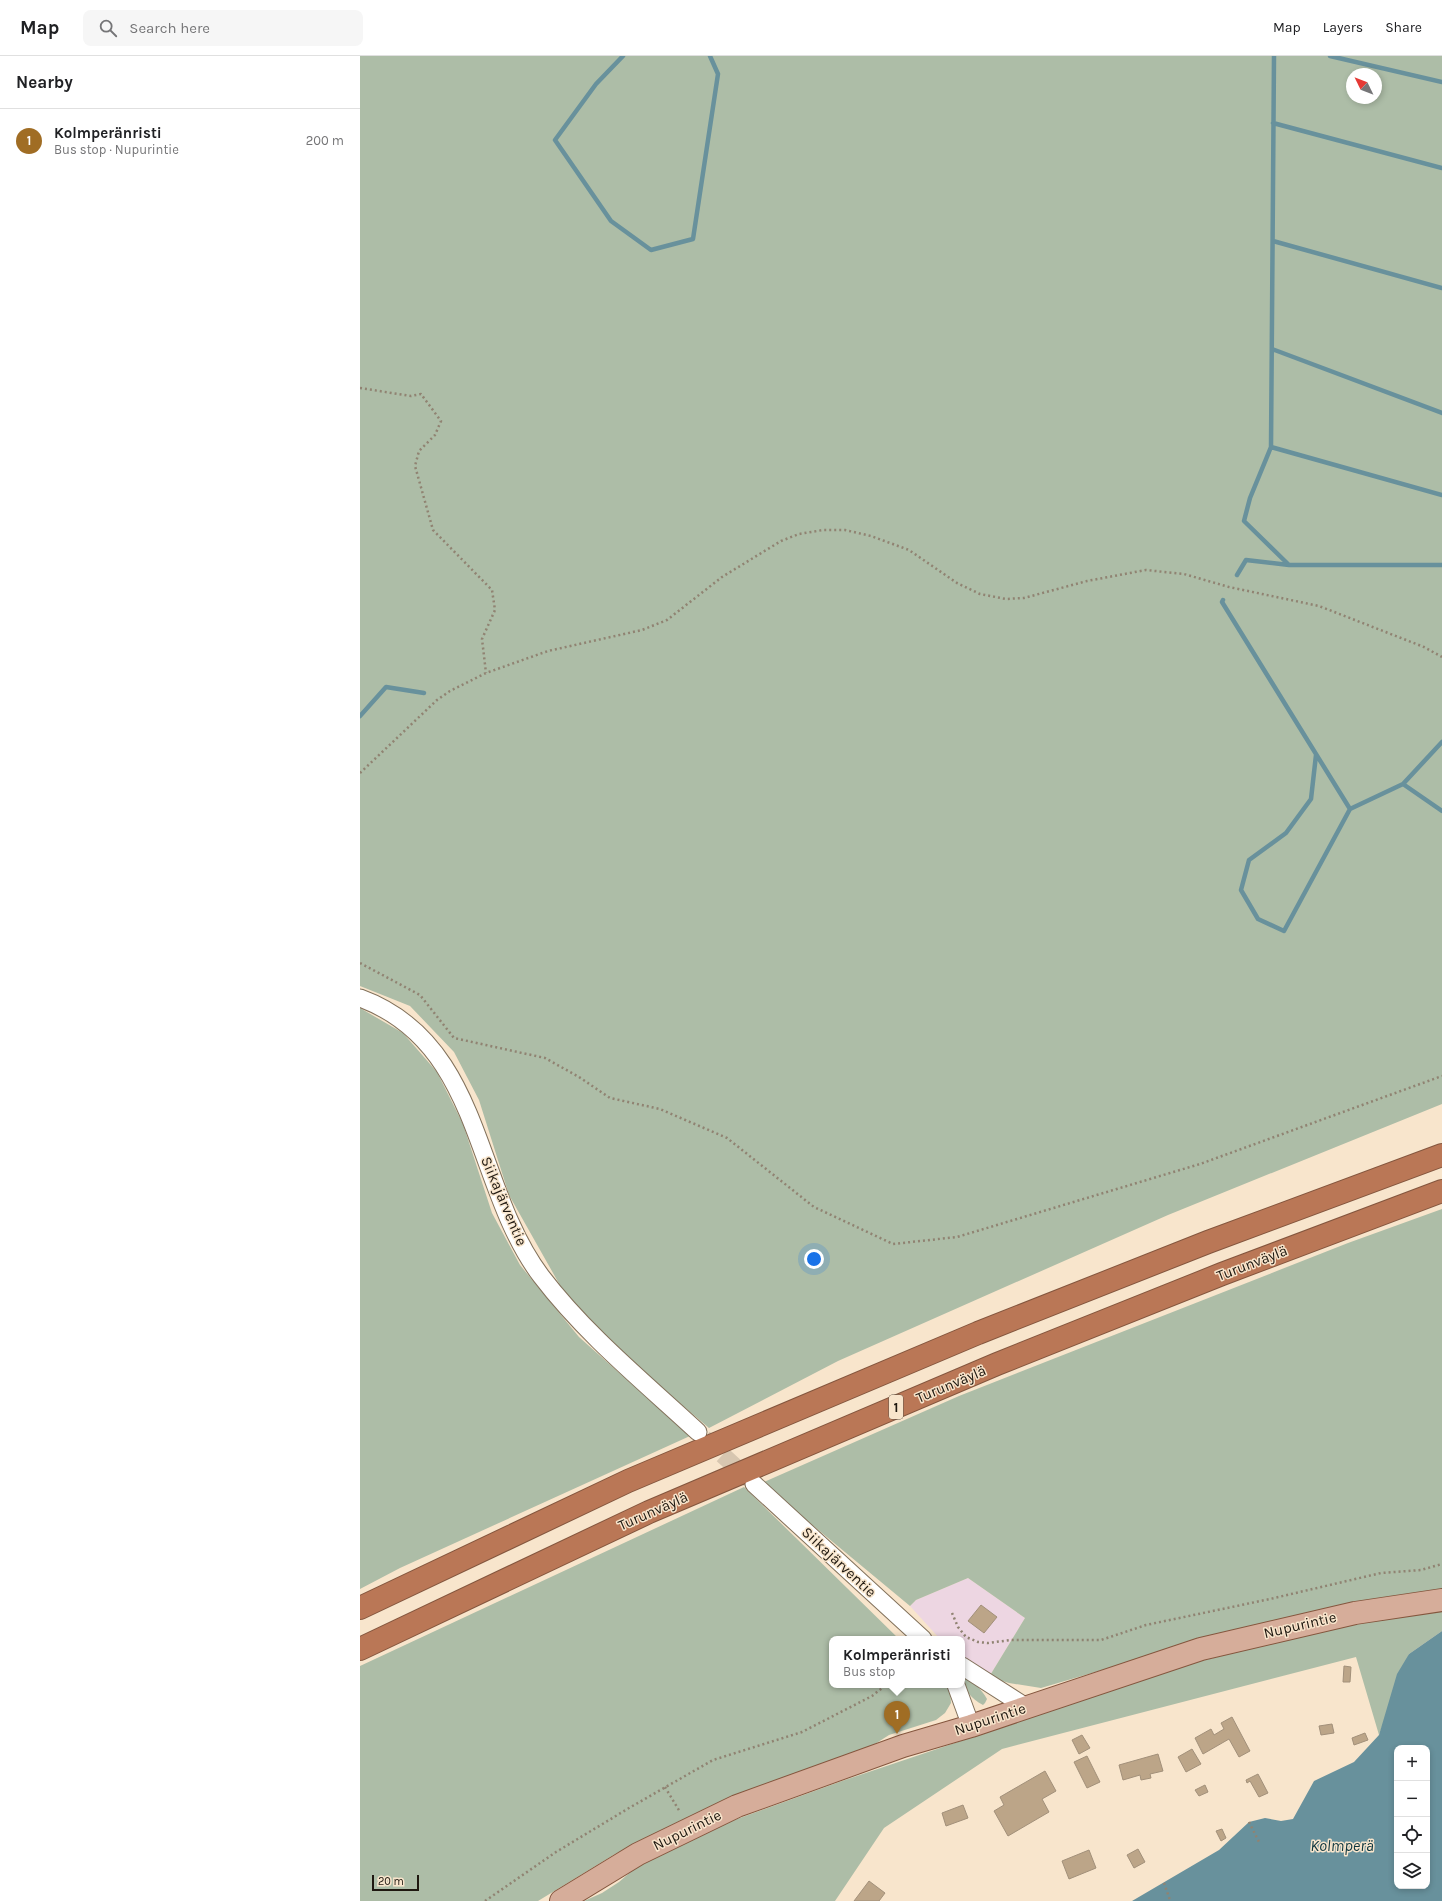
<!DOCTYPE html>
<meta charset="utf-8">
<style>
:root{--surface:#fff;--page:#f6f6f6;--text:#202124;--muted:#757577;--line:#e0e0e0;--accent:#a06d24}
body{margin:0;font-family:Karla,sans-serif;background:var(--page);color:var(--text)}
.controls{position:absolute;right:12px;bottom:12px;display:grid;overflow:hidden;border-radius:8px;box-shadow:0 2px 6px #0003}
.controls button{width:36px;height:36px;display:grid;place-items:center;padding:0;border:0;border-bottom:1px solid var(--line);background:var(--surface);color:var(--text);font:20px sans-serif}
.compass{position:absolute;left:986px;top:12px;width:36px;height:36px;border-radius:50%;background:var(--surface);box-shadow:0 2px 6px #0003;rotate:313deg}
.scale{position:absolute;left:12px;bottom:10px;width:47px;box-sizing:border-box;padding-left:4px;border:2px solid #1f1810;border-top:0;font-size:11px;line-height:14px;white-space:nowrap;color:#1f1810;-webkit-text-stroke:3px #f8e5cc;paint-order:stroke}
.you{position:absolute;left:454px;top:1203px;width:14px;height:14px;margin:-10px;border:3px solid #fff;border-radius:50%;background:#1a73e8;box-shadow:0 0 0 6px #1a73e833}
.badge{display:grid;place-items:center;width:26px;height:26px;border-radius:50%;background:var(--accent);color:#fff;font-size:13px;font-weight:700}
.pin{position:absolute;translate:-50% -33px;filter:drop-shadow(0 1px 2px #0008)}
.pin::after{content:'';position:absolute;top:21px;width:14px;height:12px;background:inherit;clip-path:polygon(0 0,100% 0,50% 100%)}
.popup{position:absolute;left:469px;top:1580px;width:136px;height:52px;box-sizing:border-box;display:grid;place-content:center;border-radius:8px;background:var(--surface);filter:drop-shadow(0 1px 3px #0005);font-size:13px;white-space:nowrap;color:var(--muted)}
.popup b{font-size:15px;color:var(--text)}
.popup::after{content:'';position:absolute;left:50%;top:100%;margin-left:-8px;border:8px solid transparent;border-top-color:var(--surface)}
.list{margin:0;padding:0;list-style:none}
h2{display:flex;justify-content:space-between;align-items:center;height:52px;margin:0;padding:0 16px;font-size:17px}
h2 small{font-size:13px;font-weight:400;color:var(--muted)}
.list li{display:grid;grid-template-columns:26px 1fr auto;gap:12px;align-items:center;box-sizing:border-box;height:64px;padding:0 16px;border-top:1px solid var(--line)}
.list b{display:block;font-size:15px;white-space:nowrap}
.list p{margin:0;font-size:13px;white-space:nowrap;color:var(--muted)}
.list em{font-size:13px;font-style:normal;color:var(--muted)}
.icon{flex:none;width:22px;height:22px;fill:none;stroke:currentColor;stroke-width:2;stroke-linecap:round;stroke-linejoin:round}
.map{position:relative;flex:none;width:1082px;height:1845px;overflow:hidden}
header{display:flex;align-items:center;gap:24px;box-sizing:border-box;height:56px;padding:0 20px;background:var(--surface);border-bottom:1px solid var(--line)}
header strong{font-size:19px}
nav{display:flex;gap:22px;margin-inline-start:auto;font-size:14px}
.search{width:280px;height:36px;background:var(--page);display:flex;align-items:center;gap:10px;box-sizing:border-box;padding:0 14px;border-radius:8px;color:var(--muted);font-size:15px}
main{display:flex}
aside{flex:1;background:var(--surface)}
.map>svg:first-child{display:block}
.industrial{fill:#edd6e2}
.green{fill:#adbda7;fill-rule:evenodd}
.water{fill:#68919c;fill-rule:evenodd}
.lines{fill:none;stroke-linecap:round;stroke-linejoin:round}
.stream{stroke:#68919c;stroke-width:4.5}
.building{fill:#bca588;stroke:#a2907a}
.minor-tunnel{stroke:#d7c6b0;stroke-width:17;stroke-dasharray:17 8;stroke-linecap:butt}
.minor-casing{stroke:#82715b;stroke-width:19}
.major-casing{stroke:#84563e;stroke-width:24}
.highway-casing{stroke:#84563e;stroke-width:24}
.path{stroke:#908372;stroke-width:2.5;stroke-dasharray:2 3;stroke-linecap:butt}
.minor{stroke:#fff;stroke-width:17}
.major{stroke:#d6ad9a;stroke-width:22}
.highway{stroke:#ba7756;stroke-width:22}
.labels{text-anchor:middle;stroke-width:3;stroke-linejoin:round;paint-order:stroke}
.shield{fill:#f8e5cc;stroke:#605648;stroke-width:1}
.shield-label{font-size:14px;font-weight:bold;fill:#1f1810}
.street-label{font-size:15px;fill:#1f1810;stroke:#f8e5cc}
.water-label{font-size:16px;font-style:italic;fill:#0e363f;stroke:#f8e5cc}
</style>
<header>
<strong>Map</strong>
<div class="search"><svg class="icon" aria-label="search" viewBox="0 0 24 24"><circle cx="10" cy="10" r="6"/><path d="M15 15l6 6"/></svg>Search here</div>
<nav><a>Map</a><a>Layers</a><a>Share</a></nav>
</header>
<main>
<aside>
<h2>Nearby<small></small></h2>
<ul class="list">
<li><span class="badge">1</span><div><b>Kolmperänristi</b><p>Bus stop · Nupurintie</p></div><em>200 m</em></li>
</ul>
</aside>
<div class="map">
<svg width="1082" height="1845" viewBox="0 0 1082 1845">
<rect width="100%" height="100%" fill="#f8e5cc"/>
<path class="industrial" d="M608,1522L665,1562L629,1621L602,1603V1583H580L550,1550L556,1544Z"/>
<path class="green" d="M0,0H1082V1048L808,1159L478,1305L349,1372L269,1304L206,1240L149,1139L119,1044L94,996L50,950L0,930ZM992,18H1016V42H992Z
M0,952L43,977L77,1016L103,1068L132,1157L160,1209L219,1281L330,1380L40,1512L0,1533Z
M1082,1153V1537L1046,1541L949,1556L827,1589L681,1632L649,1627L629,1621L665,1562L608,1522L556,1544L550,1550L421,1443L404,1426L599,1340L988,1187Z
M384,1431L539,1583H472V1629H586L590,1633L591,1647L585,1657L576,1664L529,1679L495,1701L316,1769L255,1798L178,1845H0V1610Z
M1082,1555V1575L1049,1598L1019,1679L996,1601L642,1693L524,1772L475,1845H224L242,1837L259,1826L282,1806L355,1771L482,1725L829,1608L986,1569Z
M602,1618C612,1625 621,1632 627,1643L625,1647L623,1649C611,1643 602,1632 602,1618Z"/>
<path class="water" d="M1082,1575V1845H772L859,1794L889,1766L905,1762L921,1765L933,1763L954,1725L994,1706L1019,1679L1037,1618L1049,1598ZM1037,1692H1067V1830H1037Z"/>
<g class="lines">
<path class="stream" d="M263,0L236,28L195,84L251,165L291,194L333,183L358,18L350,0
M914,0L911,391L890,442L884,465L929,509H1082
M970,0L1082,26
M913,67L1082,112
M913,185L1082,232
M912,293L1082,357
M911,391L1082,439
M877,519L886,504L929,509
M863,544L862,546L990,753L924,875L898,863L881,834L889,804L926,777L951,743L956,699
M0,660L26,631L64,637
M1043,728L1082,755
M990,753L1043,728L1082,686"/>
</g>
<path class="building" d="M621,1549L637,1561L624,1577L608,1565Z
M984,1610L991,1611L990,1626H983Z
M872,1661L890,1695L879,1701L869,1683L843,1698L835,1682L851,1673L854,1679L864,1673L861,1667Z
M972,1668L974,1677L961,1679L959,1670Z
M1005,1677L1008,1684L994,1689L992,1682Z
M722,1679L730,1692L719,1698L712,1684Z
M832,1693L841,1708L826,1716L818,1701Z
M798,1698L803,1715L790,1718L791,1722L781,1724L780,1719L763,1724L759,1709Z
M727,1700L740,1726L727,1732L714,1706Z
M685,1715L696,1735L682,1743L689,1756L648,1780L634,1755L644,1749L640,1741Z
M898,1718L908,1737L899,1741L890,1725L887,1727L886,1724Z
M845,1729L848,1736L839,1740L835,1734Z
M603,1749L608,1762L586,1770L582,1757Z
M862,1773L866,1782L861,1785L856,1775Z
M778,1793L785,1806L774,1812L767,1799Z
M729,1794L736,1812L709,1823L702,1805Z
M509,1825L525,1837L519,1845H494Z"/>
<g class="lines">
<path class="minor-tunnel" d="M344,1382L390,1424"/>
<defs>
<path id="minor" d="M0,942C123,987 113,1130 181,1220C226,1279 284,1326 338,1376
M394,1428L563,1583
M602,1610L666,1651
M596,1629L611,1670"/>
<path id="major" d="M201,1845L278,1798L377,1750L543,1690L611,1670L841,1593L995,1557L1082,1544"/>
<path id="highway" d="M0,1552L268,1425L618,1277L848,1186L1082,1099
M0,1593L289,1456L637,1308L862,1218L1082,1135"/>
</defs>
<use href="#minor" class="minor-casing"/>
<use href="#major" class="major-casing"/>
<use href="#highway" class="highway-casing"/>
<path class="path" d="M0,332L51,340L61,338L81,365L75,379L59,395L55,410L73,474L132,534L135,554L122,583L126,617
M0,717L77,644L90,635L126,617L188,595L282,574L307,564L362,521L421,485L439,478L463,474H485L511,480L549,494L597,527L620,538L646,543L664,542L727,525L786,514L824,518L869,531L959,550L1064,591L1082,601
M0,907L60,939L94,982L185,1002L219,1021L250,1042L300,1053L367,1082L454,1151L533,1188L597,1181L840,1108L1082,1020
M592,1557L598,1571L606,1581L618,1586L628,1587L651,1584H741L786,1569L910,1543L1021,1517L1061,1514L1082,1508
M305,1731L320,1756
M889,1766L899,1786
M804,1827L810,1844
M125,1845L196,1796L269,1752L353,1704L442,1676L512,1640L526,1629"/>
<use href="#minor" class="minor"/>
<use href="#major" class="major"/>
<use href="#highway" class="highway"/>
</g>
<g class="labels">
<rect class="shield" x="529" y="1339" width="14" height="24" rx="3"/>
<g class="shield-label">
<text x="536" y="1356">1</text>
</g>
<g class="street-label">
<text transform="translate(144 1145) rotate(67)" y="5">Siikajärventie</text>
<text transform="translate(892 1207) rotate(-21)" y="5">Turunväylä</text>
<text transform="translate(591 1328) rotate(-23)" y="5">Turunväylä</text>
<text transform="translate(293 1455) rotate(-24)" y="5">Turunväylä</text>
<text transform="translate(479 1506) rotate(43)" y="5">Siikajärventie</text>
<text transform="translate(940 1569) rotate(-13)" y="5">Nupurintie</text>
<text transform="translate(630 1663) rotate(-18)" y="5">Nupurintie</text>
<text transform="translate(327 1774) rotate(-26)" y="5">Nupurintie</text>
</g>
<g class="water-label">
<text x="982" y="1795">Kolmperä</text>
</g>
</g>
</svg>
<div class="controls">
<button>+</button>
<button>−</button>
<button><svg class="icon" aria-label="locate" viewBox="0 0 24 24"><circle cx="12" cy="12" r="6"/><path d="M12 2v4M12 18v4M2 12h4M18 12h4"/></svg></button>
<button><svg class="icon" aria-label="layers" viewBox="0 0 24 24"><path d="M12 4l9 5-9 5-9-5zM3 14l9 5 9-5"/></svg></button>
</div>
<svg class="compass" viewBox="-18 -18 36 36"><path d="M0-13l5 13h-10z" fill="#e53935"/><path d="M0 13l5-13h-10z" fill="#757577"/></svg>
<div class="scale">20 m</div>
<div class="you"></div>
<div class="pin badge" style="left:537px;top:1678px">1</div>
<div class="popup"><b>Kolmperänristi</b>Bus stop</div>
</div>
</main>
